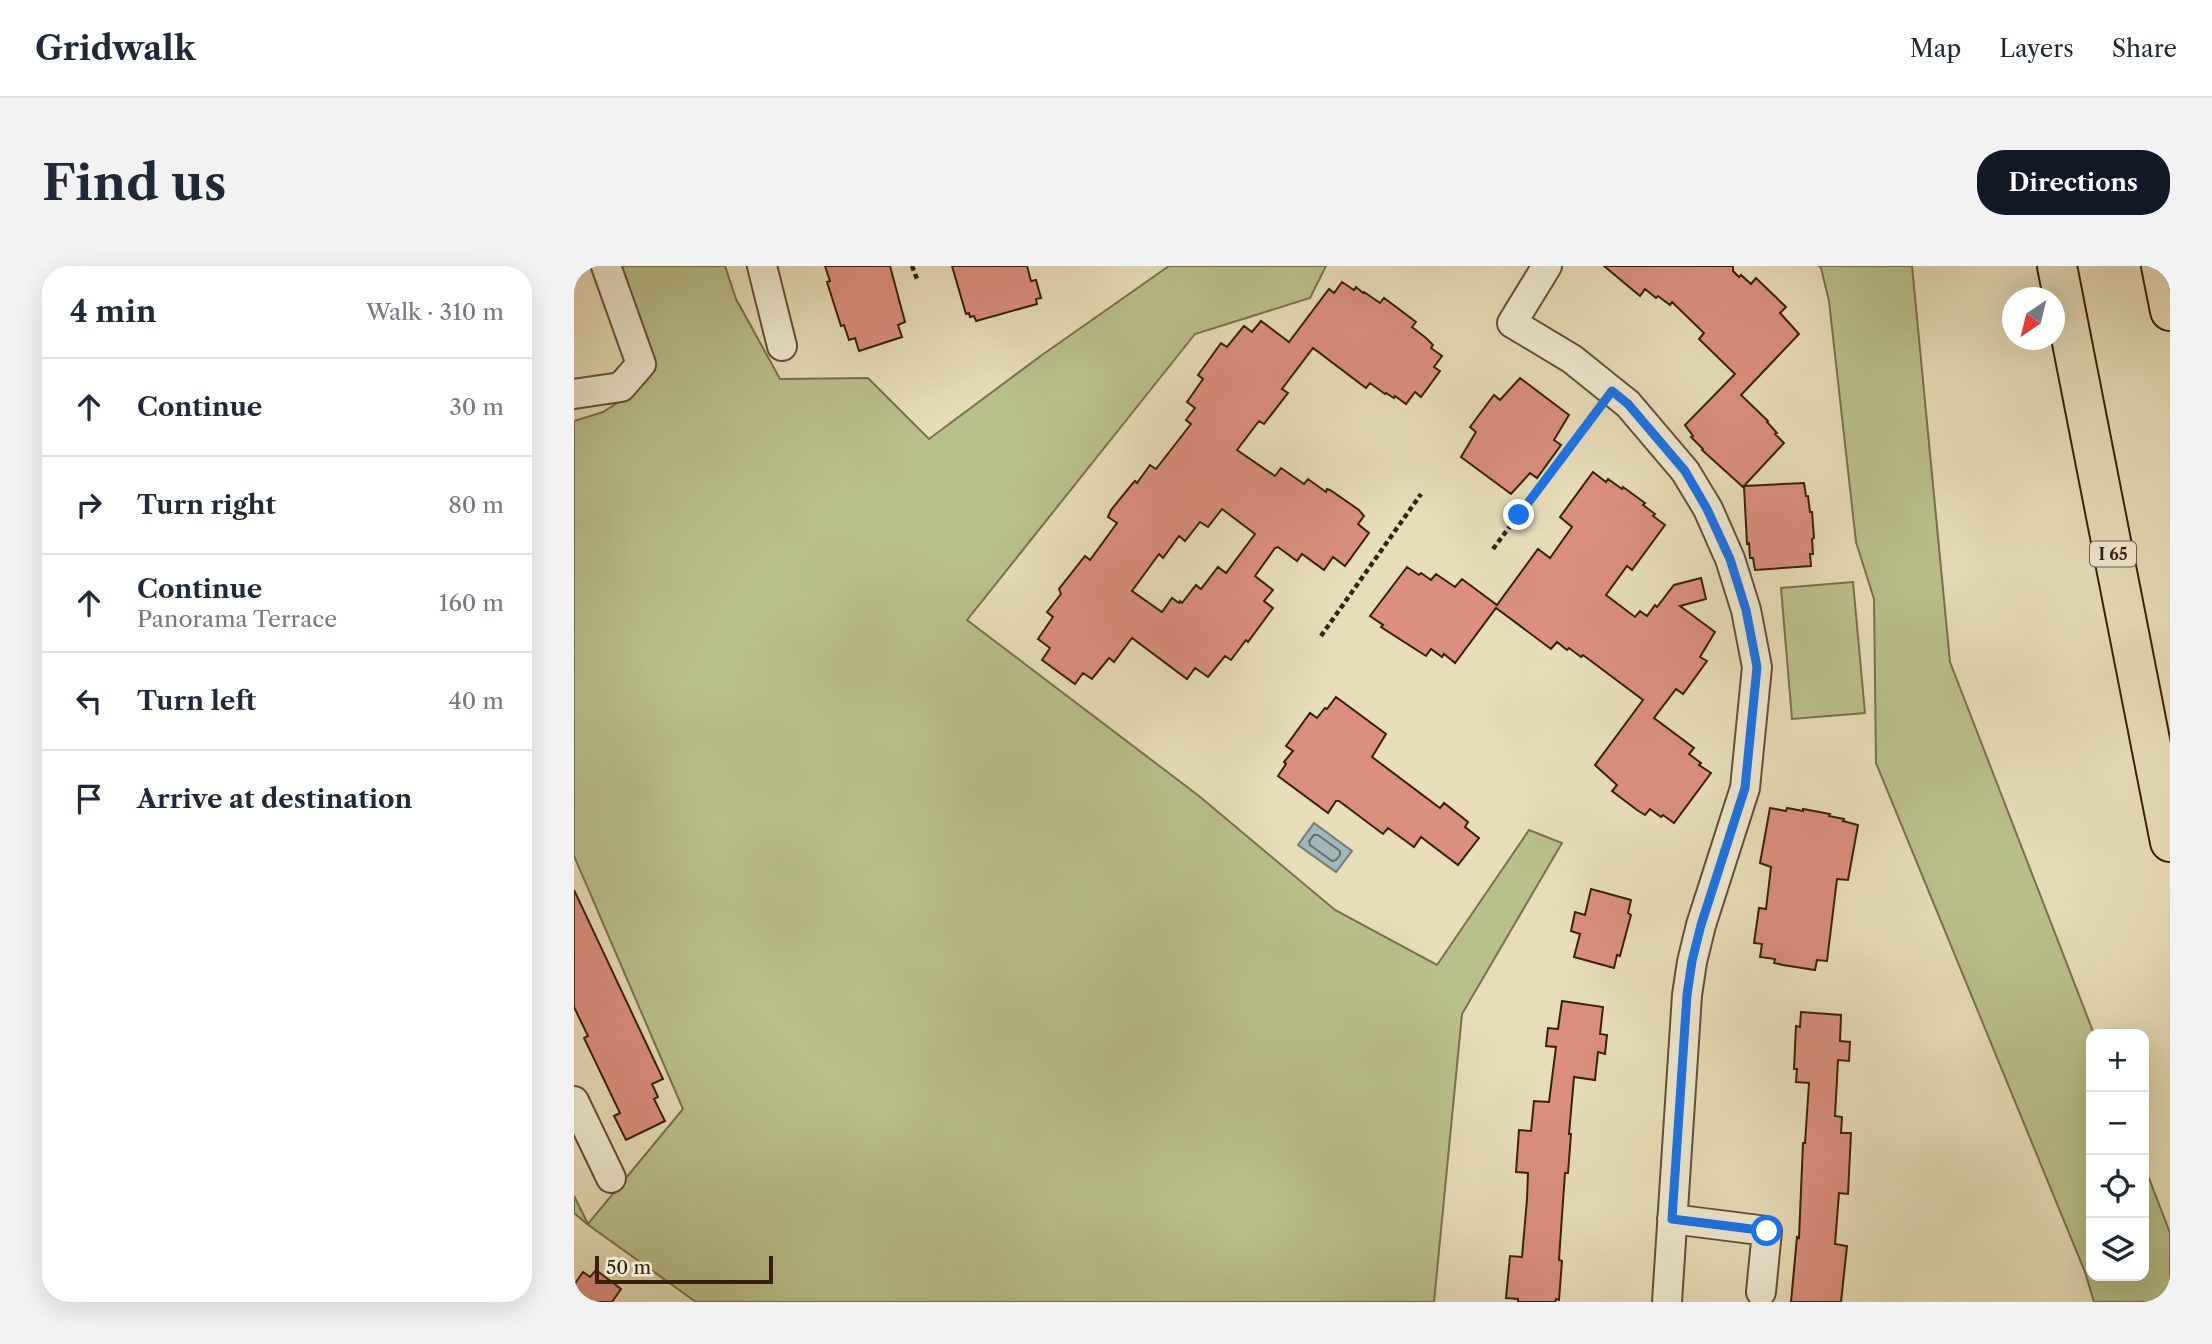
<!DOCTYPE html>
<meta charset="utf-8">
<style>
:root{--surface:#fff;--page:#f2f2f3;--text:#1f2937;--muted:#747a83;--line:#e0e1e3;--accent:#111827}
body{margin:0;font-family:"Libre Caslon Text",serif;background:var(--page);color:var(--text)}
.controls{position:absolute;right:21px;bottom:21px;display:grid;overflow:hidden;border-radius:14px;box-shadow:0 7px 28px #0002}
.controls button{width:63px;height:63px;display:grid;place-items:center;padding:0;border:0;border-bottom:2px solid var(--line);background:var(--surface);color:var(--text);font:35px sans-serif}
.compass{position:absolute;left:1428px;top:21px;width:63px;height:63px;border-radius:50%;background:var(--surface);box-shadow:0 7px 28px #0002;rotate:215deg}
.scale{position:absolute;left:21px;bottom:18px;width:178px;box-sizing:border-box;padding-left:7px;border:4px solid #38200d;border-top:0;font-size:19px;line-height:24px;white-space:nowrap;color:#38200d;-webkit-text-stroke:5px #efe9d2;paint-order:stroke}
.stop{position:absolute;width:21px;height:21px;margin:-16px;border:5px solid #1a73e8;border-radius:50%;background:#fff}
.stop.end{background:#1a73e8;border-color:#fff;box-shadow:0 2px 7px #0008}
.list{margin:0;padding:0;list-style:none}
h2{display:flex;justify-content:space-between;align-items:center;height:91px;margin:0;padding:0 28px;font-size:30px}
h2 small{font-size:23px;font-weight:400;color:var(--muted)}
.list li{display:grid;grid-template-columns:46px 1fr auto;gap:21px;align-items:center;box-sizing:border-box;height:98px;padding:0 28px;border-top:2px solid var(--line)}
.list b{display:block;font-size:26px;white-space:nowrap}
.list p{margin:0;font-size:23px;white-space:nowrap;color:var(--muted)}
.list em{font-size:23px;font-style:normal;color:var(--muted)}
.icon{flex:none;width:38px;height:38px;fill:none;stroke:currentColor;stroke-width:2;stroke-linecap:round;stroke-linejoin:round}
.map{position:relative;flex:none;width:1596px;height:1036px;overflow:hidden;border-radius:28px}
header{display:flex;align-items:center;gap:42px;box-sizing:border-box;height:98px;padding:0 35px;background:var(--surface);border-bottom:2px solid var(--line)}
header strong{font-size:33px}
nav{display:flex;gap:38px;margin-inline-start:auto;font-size:24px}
.intro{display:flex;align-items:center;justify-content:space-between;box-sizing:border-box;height:168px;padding:0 42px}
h1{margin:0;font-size:49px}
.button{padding:18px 32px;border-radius:28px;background:var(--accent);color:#fff;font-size:24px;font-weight:700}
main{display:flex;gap:42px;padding:0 42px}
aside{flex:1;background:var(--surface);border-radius:28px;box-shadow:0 7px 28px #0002}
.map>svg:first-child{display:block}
.green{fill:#bac08c;stroke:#79704c;stroke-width:2}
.water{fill:#9eb8bb;stroke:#757b75;stroke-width:2}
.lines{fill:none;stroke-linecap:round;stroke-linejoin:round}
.shore{stroke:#6b6c64;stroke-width:2}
.building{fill:#db8f7f;stroke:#38200d;stroke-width:2;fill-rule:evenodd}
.minor-casing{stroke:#644f38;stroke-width:32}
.highway-casing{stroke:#38200d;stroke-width:42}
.path{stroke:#38200d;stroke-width:4.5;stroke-dasharray:5 3.5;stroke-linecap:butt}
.minor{stroke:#efe9d2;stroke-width:28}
.highway{stroke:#e7ddb9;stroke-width:38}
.route{stroke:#1a73e8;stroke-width:9}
.labels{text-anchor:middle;stroke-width:6;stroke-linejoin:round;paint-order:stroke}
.shield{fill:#efe9d2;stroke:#6f5c48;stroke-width:2}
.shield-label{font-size:16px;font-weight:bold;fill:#38200d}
</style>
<header>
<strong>Gridwalk</strong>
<nav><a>Map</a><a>Layers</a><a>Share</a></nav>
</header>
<div class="intro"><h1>Find us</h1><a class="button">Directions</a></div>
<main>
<aside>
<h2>4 min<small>Walk · 310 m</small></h2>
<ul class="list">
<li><svg class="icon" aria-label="ahead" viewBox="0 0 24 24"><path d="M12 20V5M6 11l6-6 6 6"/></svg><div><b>Continue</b></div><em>30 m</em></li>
<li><svg class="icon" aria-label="right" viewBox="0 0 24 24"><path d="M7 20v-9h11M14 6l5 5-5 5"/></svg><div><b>Turn right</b></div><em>80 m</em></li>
<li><svg class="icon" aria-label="ahead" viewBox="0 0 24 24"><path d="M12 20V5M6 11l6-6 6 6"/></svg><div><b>Continue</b><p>Panorama Terrace</p></div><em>160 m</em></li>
<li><svg class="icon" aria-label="left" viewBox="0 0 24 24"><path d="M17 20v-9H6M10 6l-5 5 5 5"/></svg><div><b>Turn left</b></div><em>40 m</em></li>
<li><svg class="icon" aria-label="arrive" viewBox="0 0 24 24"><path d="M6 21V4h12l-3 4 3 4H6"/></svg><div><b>Arrive at destination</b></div></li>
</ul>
</aside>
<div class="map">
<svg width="1596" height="1036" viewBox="0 0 1596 1036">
<rect width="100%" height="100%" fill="#e7ddb9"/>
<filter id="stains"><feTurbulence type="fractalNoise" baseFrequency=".00286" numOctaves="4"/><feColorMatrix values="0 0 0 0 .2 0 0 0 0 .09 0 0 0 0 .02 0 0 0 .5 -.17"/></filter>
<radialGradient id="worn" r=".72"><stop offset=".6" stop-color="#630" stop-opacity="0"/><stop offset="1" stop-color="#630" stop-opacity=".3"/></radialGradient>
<path class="green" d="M41,0H151L162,33L206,113L294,112L355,173L468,89L595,0H752L736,32L621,68L393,354L625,530L761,644L863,699L955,564L988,577L888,748L860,1036H122L13,958L0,947V930L14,958L109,843L0,590V155L29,146L60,126Z
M1245,0H1338L1376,396L1520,768H1517V1010H1570V899L1596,967V1036H1520L1511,1006L1302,497L1300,333L1282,276L1255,35L1247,2Z
M1279,316L1291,447L1218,453L1207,322Z"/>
<path class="water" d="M740,557L778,585L762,606L724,579Z"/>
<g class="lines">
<path class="shore" d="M740,569H744L766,585V589L762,594L758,595L736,579L735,575Z"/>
</g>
<path class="building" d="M251,0H316L331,56L324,59L328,71L285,85L281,72L275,74L270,59L267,60L253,16L256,15Z
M378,0H453L457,15L462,14L467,32L462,33L463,38L402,55L400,50L396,51L395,47L392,48Z
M1030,0H1159V5L1165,11L1167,9L1177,18L1182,12L1212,41L1206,47L1225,68L1167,129L1194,155L1193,156L1203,167L1201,168L1210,177L1169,221L1128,184L1129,183L1117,171L1119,170L1111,159L1161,108L1125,73L1130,67L1098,36L1096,39L1084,30L1082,32L1071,23L1066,30Z
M768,16L780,24L782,21L789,27L790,26L806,37L810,32L842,56L838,61L852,72L859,79L857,82L868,90L860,101L866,105L847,131L841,126L832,138L821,130L820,132L812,127L811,128L796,117L792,122L739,82L708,123L714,127L690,158L685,155L663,184L701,210L707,202L730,218L734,213L752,226L753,223L756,224L785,244L790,250L784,258L795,267L771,300L759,291L750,304L728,288L723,295L704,281L701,282L681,310L699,324L690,335L699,342L674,376L672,374L657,394L651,390L634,411L621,402L613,413L558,372L540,396L535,392L518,413L509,407L501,418L468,394L476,382L464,373L479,351L473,346L487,328L485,323L511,290L516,294L543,257L534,251L537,244L559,217L561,215L563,217L576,199L582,203L617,158L612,154L621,142L613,136L629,113L624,109L647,77L653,81L670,60L678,66L687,55L715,76L755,23L760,27ZM648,243L681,268L652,307L644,301L627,323L622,319L608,337L606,335L605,337L598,332L588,346L558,325L585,288L589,292L605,270L611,275L626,256L634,261Z
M946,112L995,149L980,174L987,179L963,212L956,207L937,228L887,191L902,166L896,161L920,129L926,134Z
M1019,206L1032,216L1034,213L1048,223L1049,221L1071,237L1069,239L1081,248L1079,250L1091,259L1058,304L1053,300L1032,329L1061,351L1066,345L1073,350L1081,339L1083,341L1100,319L1127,312L1132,333L1106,340L1141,366L1126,391L1133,395L1109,428L1102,423L1080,452L1120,482L1115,488L1127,497L1125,499L1137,507L1100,557L1089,549L1087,551L1076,543L1071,549L1063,544L1038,525L1043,519L1021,499L1069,434L1009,389L1007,391L995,382L993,384L983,376L977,383L922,342L881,397L870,388L868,391L857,383L852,390L807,361L809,359L796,350L833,301L845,309L847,307L857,314L862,308L881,321L888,313L923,339L964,283L976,292L998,261L986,251Z
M1230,217L1232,230H1234L1236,246H1238L1240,272L1238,273L1239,288H1236L1237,300L1181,304L1179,292H1176L1175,277L1173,278L1170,220Z
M762,431L812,468L798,491L866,542L870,537L894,556L891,561L905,572L884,599L847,571L840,581L814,562L809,568L765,535H762L754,547L704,510L712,498L710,496L719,485L712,480L736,447L743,452L751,442L753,443Z
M1196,542L1212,545L1213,542L1229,545V543L1256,548L1255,550L1270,553L1269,555L1284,559L1274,614L1263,613L1253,695L1243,694L1241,704L1209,699L1200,697L1201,693L1186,691L1188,678L1180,677L1185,642L1192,643L1197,601L1186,597Z
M1017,623L1057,634L1054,647L1057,649L1046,690L1043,689L1040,702L1000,691L1006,668L997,665L1001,646L1011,649Z
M0,624L89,813L78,818L84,831L80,833L91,855L52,874L40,850L46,847L10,772L14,770L0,741Z
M988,735L1029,741L1026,768L1033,769L1031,788L1024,786L1021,814L1000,811L995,868H997L994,907H991L987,964L985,994L988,995L985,1034L982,1033L981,1036H944V1033L932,1032L936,990L948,991L953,933L954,907L942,906L945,864L957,865L960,835L975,836L982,781L972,780L974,762L984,763Z
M1227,746L1267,749L1266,775L1276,776L1275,795L1264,794L1261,850L1268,851L1267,867H1277L1274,928L1265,927L1261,978L1273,980L1267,1036H1217L1223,971L1225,972L1229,877H1231L1235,817L1222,816L1223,803H1220L1222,760L1226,761Z
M22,1004L47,1023L38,1036H0V1019L9,1006L16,1011Z"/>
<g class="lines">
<defs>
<path id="minor" d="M188,0L208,80
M973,0L938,57L998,93L1054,138L1111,205L1134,243L1156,293L1172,344L1183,401L1171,522L1127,659L1118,696L1113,729L1093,1036
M0,128L47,121L67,98L32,0
M0,835L37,912
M1098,953L1193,965L1187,1026"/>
<path id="highway" d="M1483,0L1596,576
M1587,0L1596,45"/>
</defs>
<use href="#minor" class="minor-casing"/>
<use href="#highway" class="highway-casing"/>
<path class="path" d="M338,0L343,13
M919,283L1024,143
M747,370L847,228"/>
<use href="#minor" class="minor"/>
<use href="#highway" class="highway"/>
</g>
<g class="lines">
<path class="route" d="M945,249L1038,125L1054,138L1111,205L1133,243L1156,293L1172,344L1183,401L1171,522L1127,659L1118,695L1113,729L1098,953L1193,965"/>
</g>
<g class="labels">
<rect class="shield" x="1516" y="275.5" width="46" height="25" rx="5"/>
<g class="shield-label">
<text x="1539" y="294">I 65</text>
</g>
</g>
<rect width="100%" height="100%" filter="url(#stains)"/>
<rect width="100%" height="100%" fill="url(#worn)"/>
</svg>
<div class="controls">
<button>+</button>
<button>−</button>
<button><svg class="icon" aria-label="locate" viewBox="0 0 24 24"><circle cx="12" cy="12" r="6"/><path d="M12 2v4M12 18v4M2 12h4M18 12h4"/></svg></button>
<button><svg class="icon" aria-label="layers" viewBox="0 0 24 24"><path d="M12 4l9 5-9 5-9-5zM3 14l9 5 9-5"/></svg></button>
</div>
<svg class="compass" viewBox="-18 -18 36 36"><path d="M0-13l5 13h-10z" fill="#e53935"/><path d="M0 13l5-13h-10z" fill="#747a83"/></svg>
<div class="scale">50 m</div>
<div class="stop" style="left:1193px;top:965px"></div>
<div class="stop end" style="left:945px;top:249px"></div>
</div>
</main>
